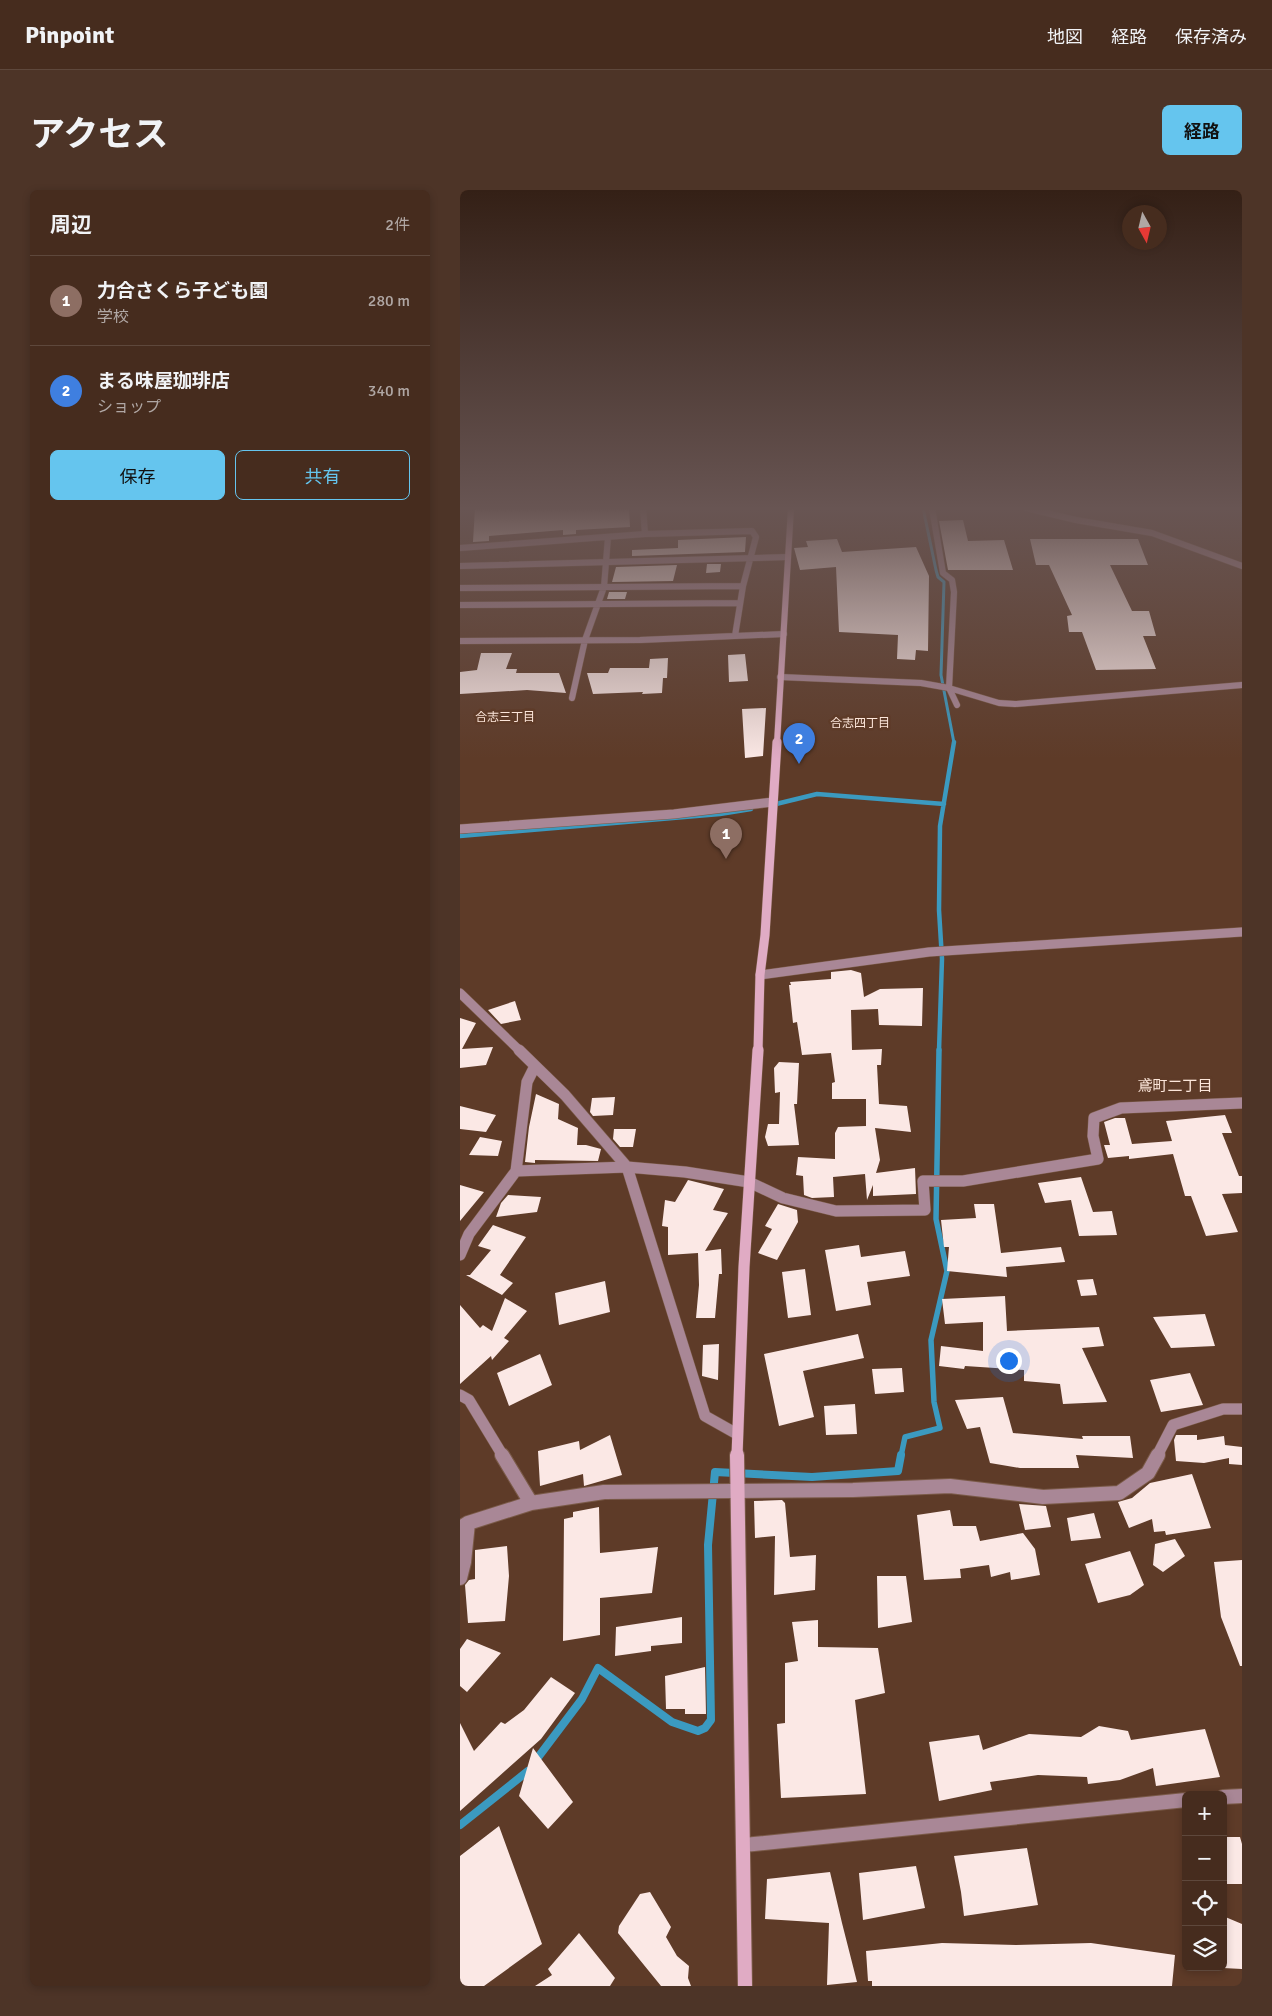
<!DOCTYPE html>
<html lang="ja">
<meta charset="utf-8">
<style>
:root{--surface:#462c1e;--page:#4d3427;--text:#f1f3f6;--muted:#b0a7a4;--line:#5e483c;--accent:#65c5ee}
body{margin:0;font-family:Signika,"Noto Sans JP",sans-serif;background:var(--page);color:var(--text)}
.controls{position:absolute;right:15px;bottom:15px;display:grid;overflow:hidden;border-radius:8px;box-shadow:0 2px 8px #0003}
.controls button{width:45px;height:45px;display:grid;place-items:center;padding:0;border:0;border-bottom:1px solid var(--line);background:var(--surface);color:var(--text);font:25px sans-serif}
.compass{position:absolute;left:662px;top:15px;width:45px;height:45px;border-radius:50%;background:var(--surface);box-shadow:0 2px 8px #0003;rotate:172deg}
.you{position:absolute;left:548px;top:1170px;width:18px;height:18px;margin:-12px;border:4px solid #fff;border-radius:50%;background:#1a73e8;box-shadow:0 0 0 8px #1a73e833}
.badge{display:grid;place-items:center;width:32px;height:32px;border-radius:50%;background:var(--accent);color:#fff;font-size:16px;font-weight:700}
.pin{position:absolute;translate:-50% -41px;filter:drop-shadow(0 1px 2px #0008)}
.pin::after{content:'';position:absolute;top:26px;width:18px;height:15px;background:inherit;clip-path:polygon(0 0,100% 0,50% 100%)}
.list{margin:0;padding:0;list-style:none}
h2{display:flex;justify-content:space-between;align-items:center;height:65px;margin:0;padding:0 20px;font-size:21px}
h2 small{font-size:16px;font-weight:400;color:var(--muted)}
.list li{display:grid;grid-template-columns:32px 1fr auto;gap:15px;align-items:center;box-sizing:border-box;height:90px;padding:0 20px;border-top:1px solid var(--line)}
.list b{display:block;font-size:19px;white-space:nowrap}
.list p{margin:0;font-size:16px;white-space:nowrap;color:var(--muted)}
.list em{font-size:16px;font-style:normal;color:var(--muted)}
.actions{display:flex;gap:10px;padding:15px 20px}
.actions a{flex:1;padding:11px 0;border:1px solid var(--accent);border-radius:8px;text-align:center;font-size:18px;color:var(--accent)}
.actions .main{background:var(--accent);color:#111}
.icon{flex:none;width:28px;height:28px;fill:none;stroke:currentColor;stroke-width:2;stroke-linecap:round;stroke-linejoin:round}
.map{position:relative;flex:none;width:782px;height:1796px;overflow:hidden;border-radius:8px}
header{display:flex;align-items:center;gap:30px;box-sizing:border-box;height:70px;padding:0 25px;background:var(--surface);border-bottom:1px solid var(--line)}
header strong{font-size:24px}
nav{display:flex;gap:28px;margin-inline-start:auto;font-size:18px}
.intro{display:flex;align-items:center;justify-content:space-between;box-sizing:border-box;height:120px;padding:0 30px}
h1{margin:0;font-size:35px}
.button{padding:12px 22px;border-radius:8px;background:var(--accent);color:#111;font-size:18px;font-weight:700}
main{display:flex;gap:30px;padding:0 30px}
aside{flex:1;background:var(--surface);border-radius:8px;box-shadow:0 2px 8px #0003}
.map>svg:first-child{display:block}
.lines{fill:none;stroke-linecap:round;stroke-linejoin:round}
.stream-far3{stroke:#3b9ac0;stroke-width:3}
.stream-far2{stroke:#3b9ac0;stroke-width:4.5}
.stream-far1{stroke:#3b9ac0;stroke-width:5.5}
.stream{stroke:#3b9ac0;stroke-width:8}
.building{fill:#fbe8e5}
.street-far3-casing{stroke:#7a5a48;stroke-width:7}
.street-far2-casing{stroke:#7a5a48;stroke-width:10}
.street-far1-casing{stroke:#7a5a48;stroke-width:12}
.street-casing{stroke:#7a5a48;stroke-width:16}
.secondary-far3-casing{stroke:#7a5a48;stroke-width:7}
.secondary-far2-casing{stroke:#7a5a48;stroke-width:10}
.secondary-far1-casing{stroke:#7a5a48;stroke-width:12}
.secondary-casing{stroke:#7a5a48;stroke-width:16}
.street-far3{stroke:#a98796;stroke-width:6}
.street-far2{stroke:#a98796;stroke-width:9}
.street-far1{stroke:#a98796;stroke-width:11}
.street{stroke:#a98796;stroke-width:14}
.secondary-far3{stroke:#e0abc4;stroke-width:6}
.secondary-far2{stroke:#e0abc4;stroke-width:9}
.secondary-far1{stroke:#e0abc4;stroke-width:11}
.secondary{stroke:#e0abc4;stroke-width:14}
.labels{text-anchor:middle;stroke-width:5;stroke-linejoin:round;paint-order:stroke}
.far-neighbourhood-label{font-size:12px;fill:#fce6da;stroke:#5e3b28}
.neighbourhood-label{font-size:15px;fill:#fce6da;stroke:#5e3b28}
</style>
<header>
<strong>Pinpoint</strong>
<nav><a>地図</a><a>経路</a><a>保存済み</a></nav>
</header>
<div class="intro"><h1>アクセス</h1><a class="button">経路</a></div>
<main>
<aside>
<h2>周辺<small>2件</small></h2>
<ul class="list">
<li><span class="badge" style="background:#8d6e63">1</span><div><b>力合さくら子ども園</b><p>学校</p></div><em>280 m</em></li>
<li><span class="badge" style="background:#3f7fe0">2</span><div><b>まる味屋珈琲店</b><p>ショップ</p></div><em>340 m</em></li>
</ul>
<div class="actions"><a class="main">保存</a><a>共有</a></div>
</aside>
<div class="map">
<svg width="782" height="1796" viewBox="0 0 782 1796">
<rect width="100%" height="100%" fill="#5e3b28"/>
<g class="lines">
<path class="stream-far3" d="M463,318L476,380L478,387L484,392L481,485L494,553"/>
<path class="stream-far2" d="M312,615L357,604L484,614
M0,646L260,624L291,619
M479,861L482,769L479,720L480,636L494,552"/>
<path class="stream-far1" d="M441,1266L445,1247L480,1238L474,1212L471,1150L487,1081L476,1029L479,860"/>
<path class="stream" d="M76,1570L122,1509L138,1478L212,1532L238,1541L245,1538L251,1530L248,1355L255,1282L352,1287L438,1281L441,1265
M0,1635L68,1581"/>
</g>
<path class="building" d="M15,318H169L170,337L116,340V344L103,345V340L29,346V351L13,352Z
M503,330L508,351L544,350L553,380H488L479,331Z
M286,347L285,362L172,366V360L218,358V350Z
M377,349L382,362L456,357L469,386L468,461L456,460L455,470L437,469L438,445L379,442L376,377L340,380L334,358L348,357L346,351Z
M570,349H678L688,375H650L672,421H689L696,446H683L696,479L636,480L622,442H609L607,426L612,425L589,375H576Z
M247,374H261L260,382L246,383Z
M217,375L213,391L152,392L156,377Z
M149,402H167L165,409H147Z
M21,463H52L46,479H57L56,483H99L106,503L67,500L0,504V482L17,480Z
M285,464L288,491L269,492L268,465Z
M208,468L207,488H203L202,503L182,504L183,502L133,504L127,483H148L150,478H189L190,469Z
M306,518L303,566L285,568L282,519Z
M391,780L401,783L404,807L420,799L463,798L462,836L419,835L418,819L391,820L392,860L422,859L421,875H417L419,914L447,916L451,942L415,938L420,970L416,983L455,978L456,1004L413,1006V995L407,1010L405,984L373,987L374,1007L352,1008L344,1005L343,986L336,985L338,967L375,969V943L378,937L406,936V909H372V893L375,892L371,863L342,865L337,832L333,833L329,795H331L330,792L371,789V782Z
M55,811L61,830L41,834L28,820Z
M0,828L16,833L2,859L33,857L26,875L0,878Z
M319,872L339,873L337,914H334L339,955L308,956L305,947L308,934H319L320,902L315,903L314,878Z
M76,904L99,914L98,929L118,938L117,955H126L141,959L138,971L75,970V973L65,972L69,937Z
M155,907L153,925L133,926L130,922L132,908Z
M0,916L36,925L26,942L0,939Z
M765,925L772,943H762L779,986H782V1003L762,1004L778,1042L746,1046L731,1006H725L713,964L669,969V966L648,968L644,955H650L644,932L655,928H665L672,954L712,951L706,931Z
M154,939H176L173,957H160L153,949Z
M20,947L42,951L38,966L9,965Z
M621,987L633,1022L652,1021L657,1045L619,1046L611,1010L585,1013L578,993Z
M228,990L264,999L253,1020L268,1023L245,1061L261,1059L262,1084H259L255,1128H236L239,1095L238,1063L208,1065V1037L202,1036L205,1010L215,1012Z
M0,995L24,1002L0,1031Z
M48,1005L81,1007L77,1022L36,1027L41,1013Z
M318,1014L337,1020L338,1032L317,1070L298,1063L312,1039L305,1036Z
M514,1014H534L541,1063L601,1057L605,1072L546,1077L547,1087L487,1081L489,1057H484L481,1030L516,1028Z
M33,1035L66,1047L40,1085L53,1093L42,1105L6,1085H10L31,1060L18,1056Z
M399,1055L401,1067L445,1061L450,1086L407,1092L411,1115L376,1121L365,1060Z
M345,1079L351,1125L328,1128L322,1082Z
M633,1089L637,1105L621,1106L617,1090Z
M145,1091L150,1122L99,1135L95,1103Z
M545,1106L547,1141L639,1137L644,1156L622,1158L647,1212L603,1214L600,1194L564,1191V1180L505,1176L504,1179L479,1176L481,1156L523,1161V1132L485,1134L482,1109Z
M45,1108L67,1121L44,1148L49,1151L32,1170L31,1166L0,1194V1115L20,1138L23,1135L32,1141Z
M745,1124L755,1156L711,1158L693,1127Z
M398,1144L404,1168L343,1181L354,1227L319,1236L304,1164Z
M259,1154L258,1190L242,1186L243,1155Z
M80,1164L92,1195L49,1216L37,1183Z
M442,1178L444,1202L415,1204L412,1179Z
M730,1183L743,1215L701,1222L690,1190Z
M543,1207L553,1243L623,1249L622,1246H670L673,1268L616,1265L619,1278H560L530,1273L520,1237L507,1239L495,1210Z
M395,1214L397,1244L366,1245L364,1216Z
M150,1245L162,1285L124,1296L123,1284L80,1296L78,1261L119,1251L120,1260Z
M716,1245H737V1250L764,1246L765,1255L782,1257V1275L769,1274V1268L744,1273L716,1271L714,1250Z
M732,1284L751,1338L706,1345L705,1341L694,1342L692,1329L669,1338L658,1312L672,1308L690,1293Z
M322,1310L325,1313L330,1367L356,1365L355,1400L314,1405L315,1346L295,1348L294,1311Z
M559,1314L586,1316L591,1337L565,1340Z
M139,1317L140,1363L198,1357L192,1403L140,1408V1445L103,1451L104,1329L113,1327V1322Z
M490,1320L493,1336H516L520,1351L563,1343L575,1359L580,1385L551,1390L550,1382L531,1387L529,1375L500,1379L501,1388L464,1390L457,1325Z
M634,1323L641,1348L611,1351L607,1328Z
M715,1349L725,1366L703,1382L693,1375L695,1354Z
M47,1356L49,1386L45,1431L8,1433L5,1395L9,1390L15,1389V1360Z
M670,1361L684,1395L670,1405L638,1413L625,1374Z
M782,1370V1476H780L761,1427L754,1372Z
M417,1386H446L452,1432L418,1438Z
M222,1427V1453L191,1456V1461L155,1466L156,1437Z
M358,1430V1457L418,1458L425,1503L395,1510L406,1604L321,1608L317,1534L325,1533V1473L338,1471L332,1432Z
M7,1449L41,1463L7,1502L0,1496V1459Z
M245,1477L246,1524H225V1519H206L205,1486Z
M91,1487L115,1503L81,1549L0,1621V1533L14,1561L41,1532L45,1534L64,1520Z
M639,1536L668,1541L671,1550L745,1539L760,1587L696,1596L693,1578L660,1590L628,1594L627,1587L578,1585L530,1592L532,1600L479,1611L469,1552L519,1545L523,1560L569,1544L621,1547Z
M73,1558L113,1612L88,1639L59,1606Z
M39,1636L82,1754L24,1796H0V1666Z
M763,1647H780L782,1654V1694H763Z
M567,1658L578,1715L504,1726L501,1702L494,1666Z
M456,1676L465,1718L403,1730L399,1683Z
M370,1682L382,1733L397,1792L367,1795L369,1733L305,1729L307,1689Z
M190,1702L211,1737L206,1747L217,1766L229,1776L228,1788L231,1796H201L158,1743L159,1736L180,1704Z
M763,1726L782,1734V1779L763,1778Z
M119,1743L155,1788L150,1796H75L92,1785L88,1779Z
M482,1753L556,1755L631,1753L715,1765L712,1796H412V1791H408L406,1761Z"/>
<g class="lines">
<defs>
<path id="street-far3" d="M183,318L185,344
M472,318L483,383L492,390L494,402L489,498L497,515
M566,318L616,330L692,343L782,376
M0,358L185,344L292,341L296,347L283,396L275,446
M0,376L328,367
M0,398L283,396
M0,415L280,413
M0,451L180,450L324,444
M320,487L461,493L489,498L539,513L555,514L782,495
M112,508L125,450L144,397L148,347"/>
<path id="street-far2" d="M0,639L214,624L313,612
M300,785L469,762L782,742
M0,803L60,861"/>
<path id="street-far1" d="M59,860L105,905L167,977L245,1226L277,1244
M56,981L167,977L225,982L289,992L323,1008L376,1021L465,1020L463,991H503L638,969L633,946L634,928L661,918L782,913
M0,1065L9,1044L56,981L67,892L75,876
M0,1205L9,1210L43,1266
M697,1266L713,1235L763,1219H782"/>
<path id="street" d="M42,1265L71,1313
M0,1338L8,1333L71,1313L144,1302L393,1300L490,1296L583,1307L659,1303L688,1283L698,1265
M0,1388L4,1372L8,1333
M763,1607L782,1606
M284,1655L726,1610"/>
<path id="secondary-far3" d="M317,553L331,318"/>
<path id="secondary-far2" d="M298,861L300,785L305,745L317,552"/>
<path id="secondary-far1" d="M277,1266L284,1077L298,860"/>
<path id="secondary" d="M277,1265L285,1796"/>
</defs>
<use href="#street-far3" class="street-far3-casing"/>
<use href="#street-far2" class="street-far2-casing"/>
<use href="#street-far1" class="street-far1-casing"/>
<use href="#street" class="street-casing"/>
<use href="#secondary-far3" class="secondary-far3-casing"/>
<use href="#secondary-far2" class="secondary-far2-casing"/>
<use href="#secondary-far1" class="secondary-far1-casing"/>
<use href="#secondary" class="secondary-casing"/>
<use href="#street-far3" class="street-far3"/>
<use href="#street-far2" class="street-far2"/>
<use href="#street-far1" class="street-far1"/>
<use href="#street" class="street"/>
<use href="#secondary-far3" class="secondary-far3"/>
<use href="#secondary-far2" class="secondary-far2"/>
<use href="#secondary-far1" class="secondary-far1"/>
<use href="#secondary" class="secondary"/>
</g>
<linearGradient id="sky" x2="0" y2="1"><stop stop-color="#342016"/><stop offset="0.56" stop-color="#685553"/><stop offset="1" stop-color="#685553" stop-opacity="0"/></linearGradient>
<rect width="782" height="569" fill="url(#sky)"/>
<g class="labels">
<g class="far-neighbourhood-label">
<text x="45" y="531">合志三丁目</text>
<text x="400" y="537">合志四丁目</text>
</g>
<g class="neighbourhood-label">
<text x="715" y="901">鳶町二丁目</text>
</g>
</g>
</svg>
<div class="controls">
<button>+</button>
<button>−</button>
<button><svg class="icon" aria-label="locate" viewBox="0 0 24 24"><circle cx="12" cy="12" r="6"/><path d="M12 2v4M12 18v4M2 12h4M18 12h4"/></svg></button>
<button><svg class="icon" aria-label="layers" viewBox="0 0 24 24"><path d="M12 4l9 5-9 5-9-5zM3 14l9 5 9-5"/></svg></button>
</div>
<svg class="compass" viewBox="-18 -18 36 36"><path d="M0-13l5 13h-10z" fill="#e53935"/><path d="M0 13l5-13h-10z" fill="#b0a7a4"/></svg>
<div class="you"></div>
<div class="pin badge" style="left:266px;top:669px;background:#8d6e63">1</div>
<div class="pin badge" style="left:339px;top:574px;background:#3f7fe0">2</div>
</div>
</main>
